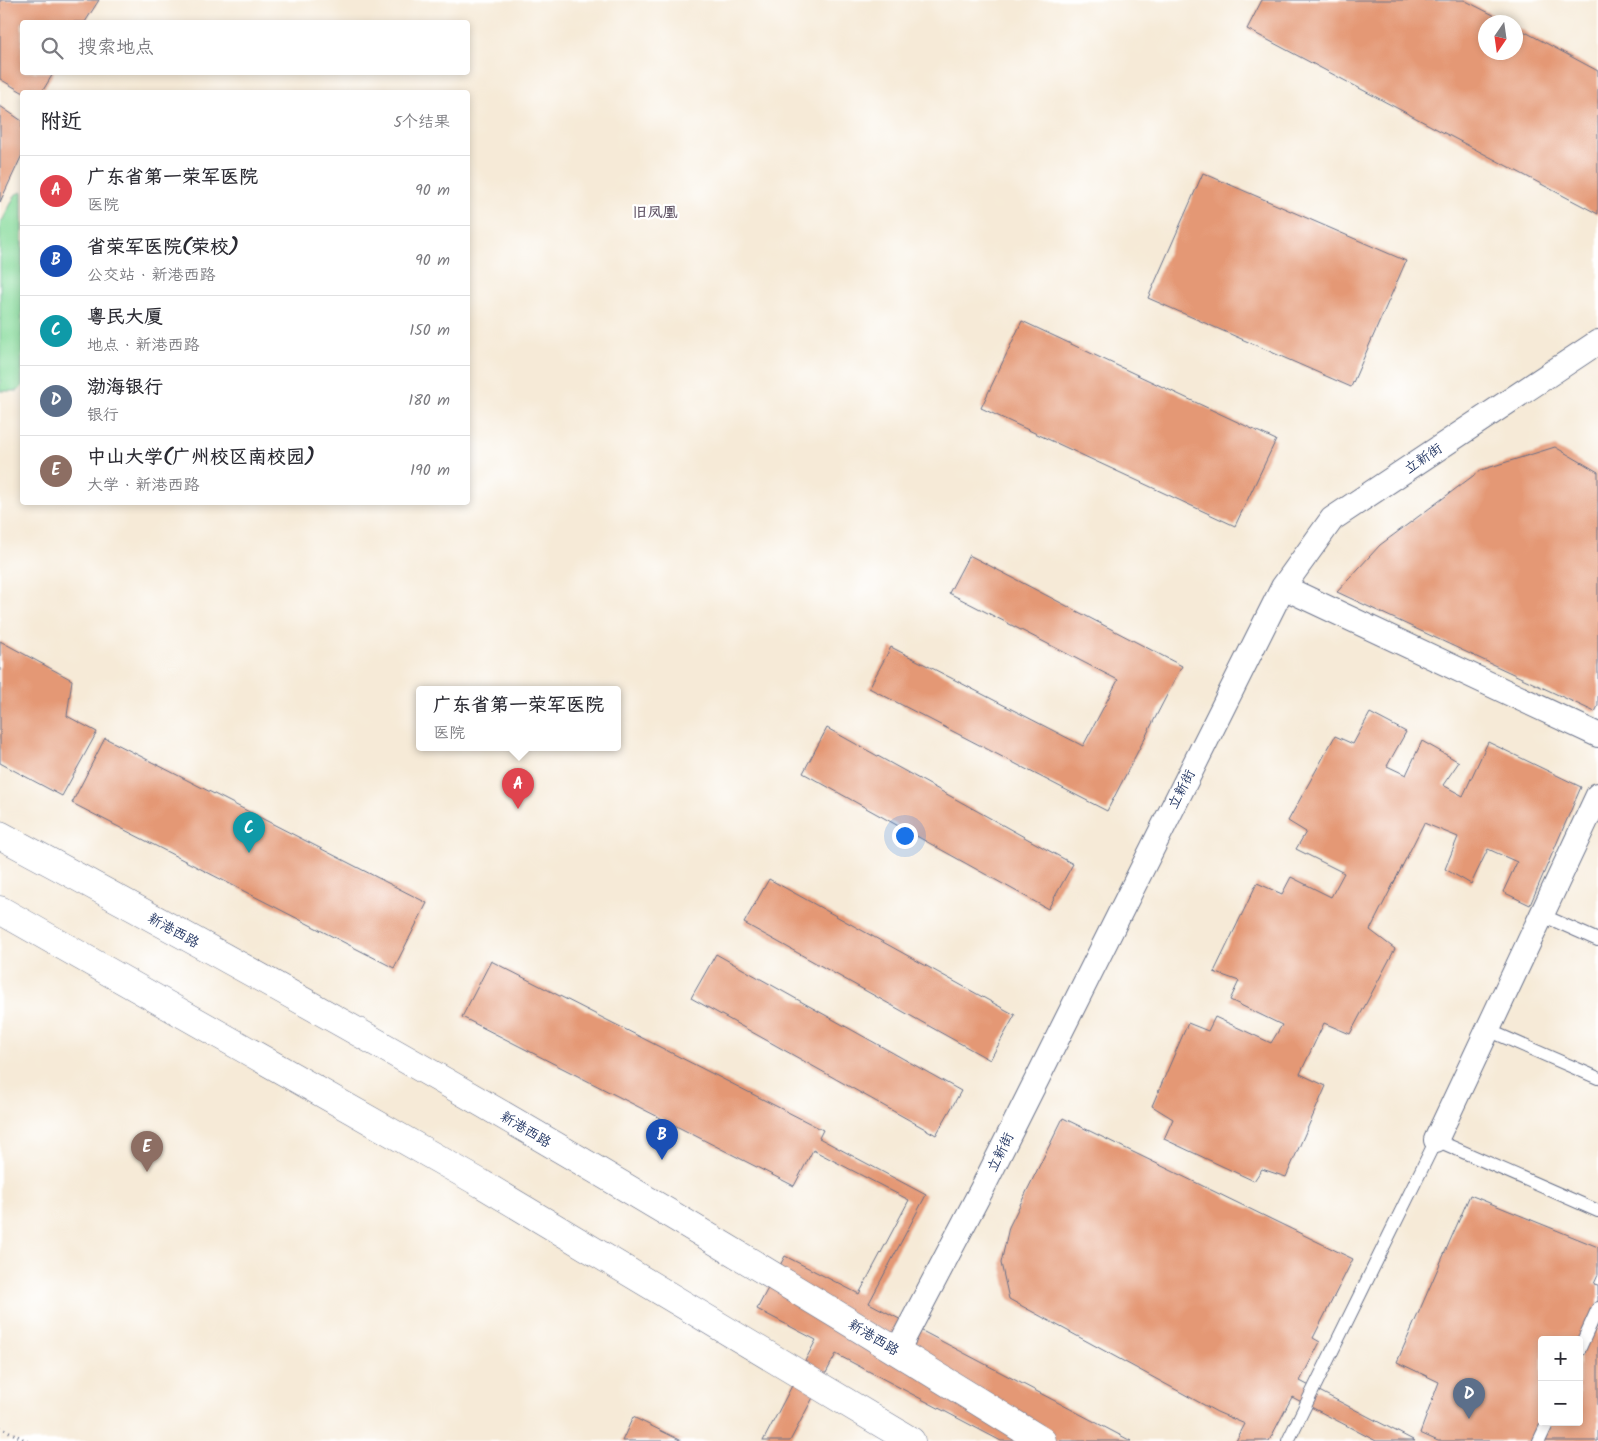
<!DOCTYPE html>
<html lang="zh">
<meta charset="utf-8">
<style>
:root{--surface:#fff;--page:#f2f2f3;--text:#2b2b33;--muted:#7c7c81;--line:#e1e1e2;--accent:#db2777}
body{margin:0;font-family:Kalam,"LXGW WenKai TC",sans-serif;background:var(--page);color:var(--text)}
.controls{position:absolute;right:15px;bottom:15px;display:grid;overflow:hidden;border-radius:5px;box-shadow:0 2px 8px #0003}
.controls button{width:45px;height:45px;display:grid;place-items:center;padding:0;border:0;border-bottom:1px solid var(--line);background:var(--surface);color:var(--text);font:25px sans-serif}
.compass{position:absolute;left:1478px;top:15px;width:45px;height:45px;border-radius:50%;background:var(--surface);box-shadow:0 2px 8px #0003;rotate:193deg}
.you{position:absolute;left:904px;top:835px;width:18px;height:18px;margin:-12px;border:4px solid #fff;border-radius:50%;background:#1a73e8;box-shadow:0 0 0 8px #1a73e833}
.badge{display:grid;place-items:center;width:32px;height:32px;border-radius:50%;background:var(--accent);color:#fff;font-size:16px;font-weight:700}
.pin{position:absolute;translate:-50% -41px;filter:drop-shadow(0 1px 2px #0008)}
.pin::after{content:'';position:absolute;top:26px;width:18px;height:15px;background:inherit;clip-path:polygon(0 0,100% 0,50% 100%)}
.popup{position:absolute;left:416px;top:686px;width:205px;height:65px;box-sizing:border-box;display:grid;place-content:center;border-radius:5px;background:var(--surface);filter:drop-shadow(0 1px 4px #0005);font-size:16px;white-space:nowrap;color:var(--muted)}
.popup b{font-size:19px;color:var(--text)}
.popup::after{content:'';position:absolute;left:50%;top:100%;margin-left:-10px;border:10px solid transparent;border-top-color:var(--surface)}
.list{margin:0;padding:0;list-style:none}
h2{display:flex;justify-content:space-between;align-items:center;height:65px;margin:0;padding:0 20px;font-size:21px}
h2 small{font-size:16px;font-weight:400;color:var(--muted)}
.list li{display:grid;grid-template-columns:32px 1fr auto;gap:15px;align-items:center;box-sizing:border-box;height:70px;padding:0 20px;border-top:1px solid var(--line)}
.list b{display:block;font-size:19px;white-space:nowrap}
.list p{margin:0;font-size:16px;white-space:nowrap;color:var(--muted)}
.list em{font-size:16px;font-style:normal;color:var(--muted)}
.icon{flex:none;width:28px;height:28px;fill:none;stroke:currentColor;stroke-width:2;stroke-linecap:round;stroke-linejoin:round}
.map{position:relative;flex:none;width:1598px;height:1441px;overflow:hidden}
.search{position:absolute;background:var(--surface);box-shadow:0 2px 8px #0003;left:20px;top:20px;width:450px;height:55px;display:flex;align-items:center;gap:12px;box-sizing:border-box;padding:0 18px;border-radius:5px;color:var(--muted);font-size:19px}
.panel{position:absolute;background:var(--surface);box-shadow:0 2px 8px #0003;left:20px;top:90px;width:450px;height:415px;border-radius:5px}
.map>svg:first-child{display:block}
.green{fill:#89dc9d;stroke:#52867e}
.building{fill:#e49875;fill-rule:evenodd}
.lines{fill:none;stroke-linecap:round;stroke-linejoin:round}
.service-casing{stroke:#687088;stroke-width:14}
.minor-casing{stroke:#687088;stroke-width:26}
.primary-casing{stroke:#687088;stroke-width:29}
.path{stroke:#687088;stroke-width:3;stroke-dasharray:1 4;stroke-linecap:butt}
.service{stroke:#fff;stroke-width:12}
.minor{stroke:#fff;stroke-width:24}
.primary{stroke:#fff;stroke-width:28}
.labels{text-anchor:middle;stroke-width:4.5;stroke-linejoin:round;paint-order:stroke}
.street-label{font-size:14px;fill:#1b2f5e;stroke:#fff}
.neighbourhood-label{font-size:15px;font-weight:bold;fill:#615466;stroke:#fff}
</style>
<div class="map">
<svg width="1598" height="1441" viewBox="0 0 1598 1441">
<rect width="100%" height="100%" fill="#fff"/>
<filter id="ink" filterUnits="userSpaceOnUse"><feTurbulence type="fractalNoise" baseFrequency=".02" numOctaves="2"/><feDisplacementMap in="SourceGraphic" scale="10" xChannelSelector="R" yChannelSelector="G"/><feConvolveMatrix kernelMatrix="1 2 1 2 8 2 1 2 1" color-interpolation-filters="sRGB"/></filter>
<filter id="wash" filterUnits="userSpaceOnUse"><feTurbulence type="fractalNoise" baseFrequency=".0096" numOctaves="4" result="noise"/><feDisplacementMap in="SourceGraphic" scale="20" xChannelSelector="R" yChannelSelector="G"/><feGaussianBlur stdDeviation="1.12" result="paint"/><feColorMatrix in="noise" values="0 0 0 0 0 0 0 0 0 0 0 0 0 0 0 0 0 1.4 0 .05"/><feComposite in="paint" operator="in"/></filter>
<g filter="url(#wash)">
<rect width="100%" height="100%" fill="#f6ead7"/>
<path class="green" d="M22,192V387L18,391H0V225L16,194Z"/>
<g id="blocks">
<path class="building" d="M0,0H99L85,22H22V72H54L42,92H22L0,79Z
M1262,0H1464L1507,22H1486V52H1516V27L1598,71V214L1247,29Z
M0,106L22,121V155L0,202Z
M1203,173L1406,261L1351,387L1148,298Z
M1022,321L1276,440L1235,526L981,408Z
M1555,447L1598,472V706L1595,712L1337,592L1380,545L1481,470Z
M969,555L1182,666L1107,811L869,688L891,647L1083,746L1118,680L949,593Z
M0,641L72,680L67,716L97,732L62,796L0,763Z
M1370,713L1406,732L1387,766L1406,775L1422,741L1459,762L1443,785L1463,796L1488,742L1581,787L1530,905L1503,892L1517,862L1488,849L1471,884L1445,869L1458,837L1424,823L1370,930L1395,949L1350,1034L1324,1023L1300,1074L1326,1086L1286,1177L1262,1169L1254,1181L1164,1139L1173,1119L1152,1106L1188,1023L1208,1031L1215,1017L1271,1043L1282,1025L1230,1000L1239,981L1214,972L1257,883L1282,894L1291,877L1331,897L1344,873L1296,849L1306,832L1288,821L1335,736L1353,744Z
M827,728L1073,864L1048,909L803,773Z
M105,738L427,903L394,968L72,803Z
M769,879L1015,1015L990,1060L744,923Z
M716,954L961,1091L936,1135L691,998Z
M491,961L823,1130L819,1138L926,1195L869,1303L1131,1441H1001L836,1354L790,1441H763L816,1340L757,1309L785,1256L859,1294L909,1200L813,1150L794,1186L462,1017Z
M1063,1118L1353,1259L1313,1338L1320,1342L1300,1381L1415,1441H1376L1292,1397L1269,1441H1236L1245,1424L1217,1412L1009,1299L1001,1263L1009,1227Z
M1470,1195L1598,1247V1275L1594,1284L1598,1285V1441H1438L1420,1433L1439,1382L1397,1362ZM1542,1340H1579V1422H1542Z
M633,1417L682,1441H622Z"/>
</g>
</g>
<g filter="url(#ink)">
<use href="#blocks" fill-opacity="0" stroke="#687088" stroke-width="1"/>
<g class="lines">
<defs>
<path id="service" d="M1542,915L1598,940
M1488,1030L1598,1078
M1579,1350L1598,1308
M1288,1441L1436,1140L1598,1211
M1539,1441L1548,1422"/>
<path id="minor" d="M1283,587L1598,735
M1436,1140L1598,795
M897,1351L983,1187L1283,587L1332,519L1598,342"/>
<path id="primary" d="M0,835C162,922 323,1011 482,1103C670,1212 857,1326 1042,1441
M0,910L482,1184L911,1441"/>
</defs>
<use href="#service" class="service-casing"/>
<use href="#minor" class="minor-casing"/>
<use href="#primary" class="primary-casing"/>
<path class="path" d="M0,1427L27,1441"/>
<use href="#service" class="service"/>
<use href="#minor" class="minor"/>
<use href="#primary" class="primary"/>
</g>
</g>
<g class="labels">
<g class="street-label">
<text transform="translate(1423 458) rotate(-34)" y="5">立新街</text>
<text transform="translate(1181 789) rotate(-63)" y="5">立新街</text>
<text transform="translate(174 930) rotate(29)" y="5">新港西路</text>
<text transform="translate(526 1129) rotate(31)" y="5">新港西路</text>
<text transform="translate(1000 1152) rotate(-64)" y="5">立新街</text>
<text transform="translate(874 1337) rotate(31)" y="5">新港西路</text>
</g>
<g class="neighbourhood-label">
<text x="655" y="217">旧凤凰</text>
</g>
</g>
</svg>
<div class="controls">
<button>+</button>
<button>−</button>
</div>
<svg class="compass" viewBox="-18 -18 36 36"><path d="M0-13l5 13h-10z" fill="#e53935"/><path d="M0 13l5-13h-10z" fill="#7c7c81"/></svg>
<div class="you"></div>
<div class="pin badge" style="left:518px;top:809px;background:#e0444e">A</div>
<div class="popup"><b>广东省第一荣军医院</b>医院</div>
<div class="pin badge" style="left:662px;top:1160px;background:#1a4fb4">B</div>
<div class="pin badge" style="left:249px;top:853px;background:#0f9aa8">C</div>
<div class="pin badge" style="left:1469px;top:1419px;background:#5c6f8a">D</div>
<div class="pin badge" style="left:147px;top:1172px;background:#8d6e63">E</div>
<div class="search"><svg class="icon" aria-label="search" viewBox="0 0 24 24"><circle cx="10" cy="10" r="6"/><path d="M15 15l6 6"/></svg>搜索地点</div>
<section class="panel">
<h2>附近<small>5个结果</small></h2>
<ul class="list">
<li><span class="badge" style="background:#e0444e">A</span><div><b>广东省第一荣军医院</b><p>医院</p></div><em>90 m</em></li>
<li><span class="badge" style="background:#1a4fb4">B</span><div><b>省荣军医院(荣校)</b><p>公交站 · 新港西路</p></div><em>90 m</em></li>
<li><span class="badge" style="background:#0f9aa8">C</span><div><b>粤民大厦</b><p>地点 · 新港西路</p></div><em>150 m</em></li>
<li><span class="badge" style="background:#5c6f8a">D</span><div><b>渤海银行</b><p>银行</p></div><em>180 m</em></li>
<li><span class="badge" style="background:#8d6e63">E</span><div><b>中山大学(广州校区南校园)</b><p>大学 · 新港西路</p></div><em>190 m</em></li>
</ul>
</section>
</div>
